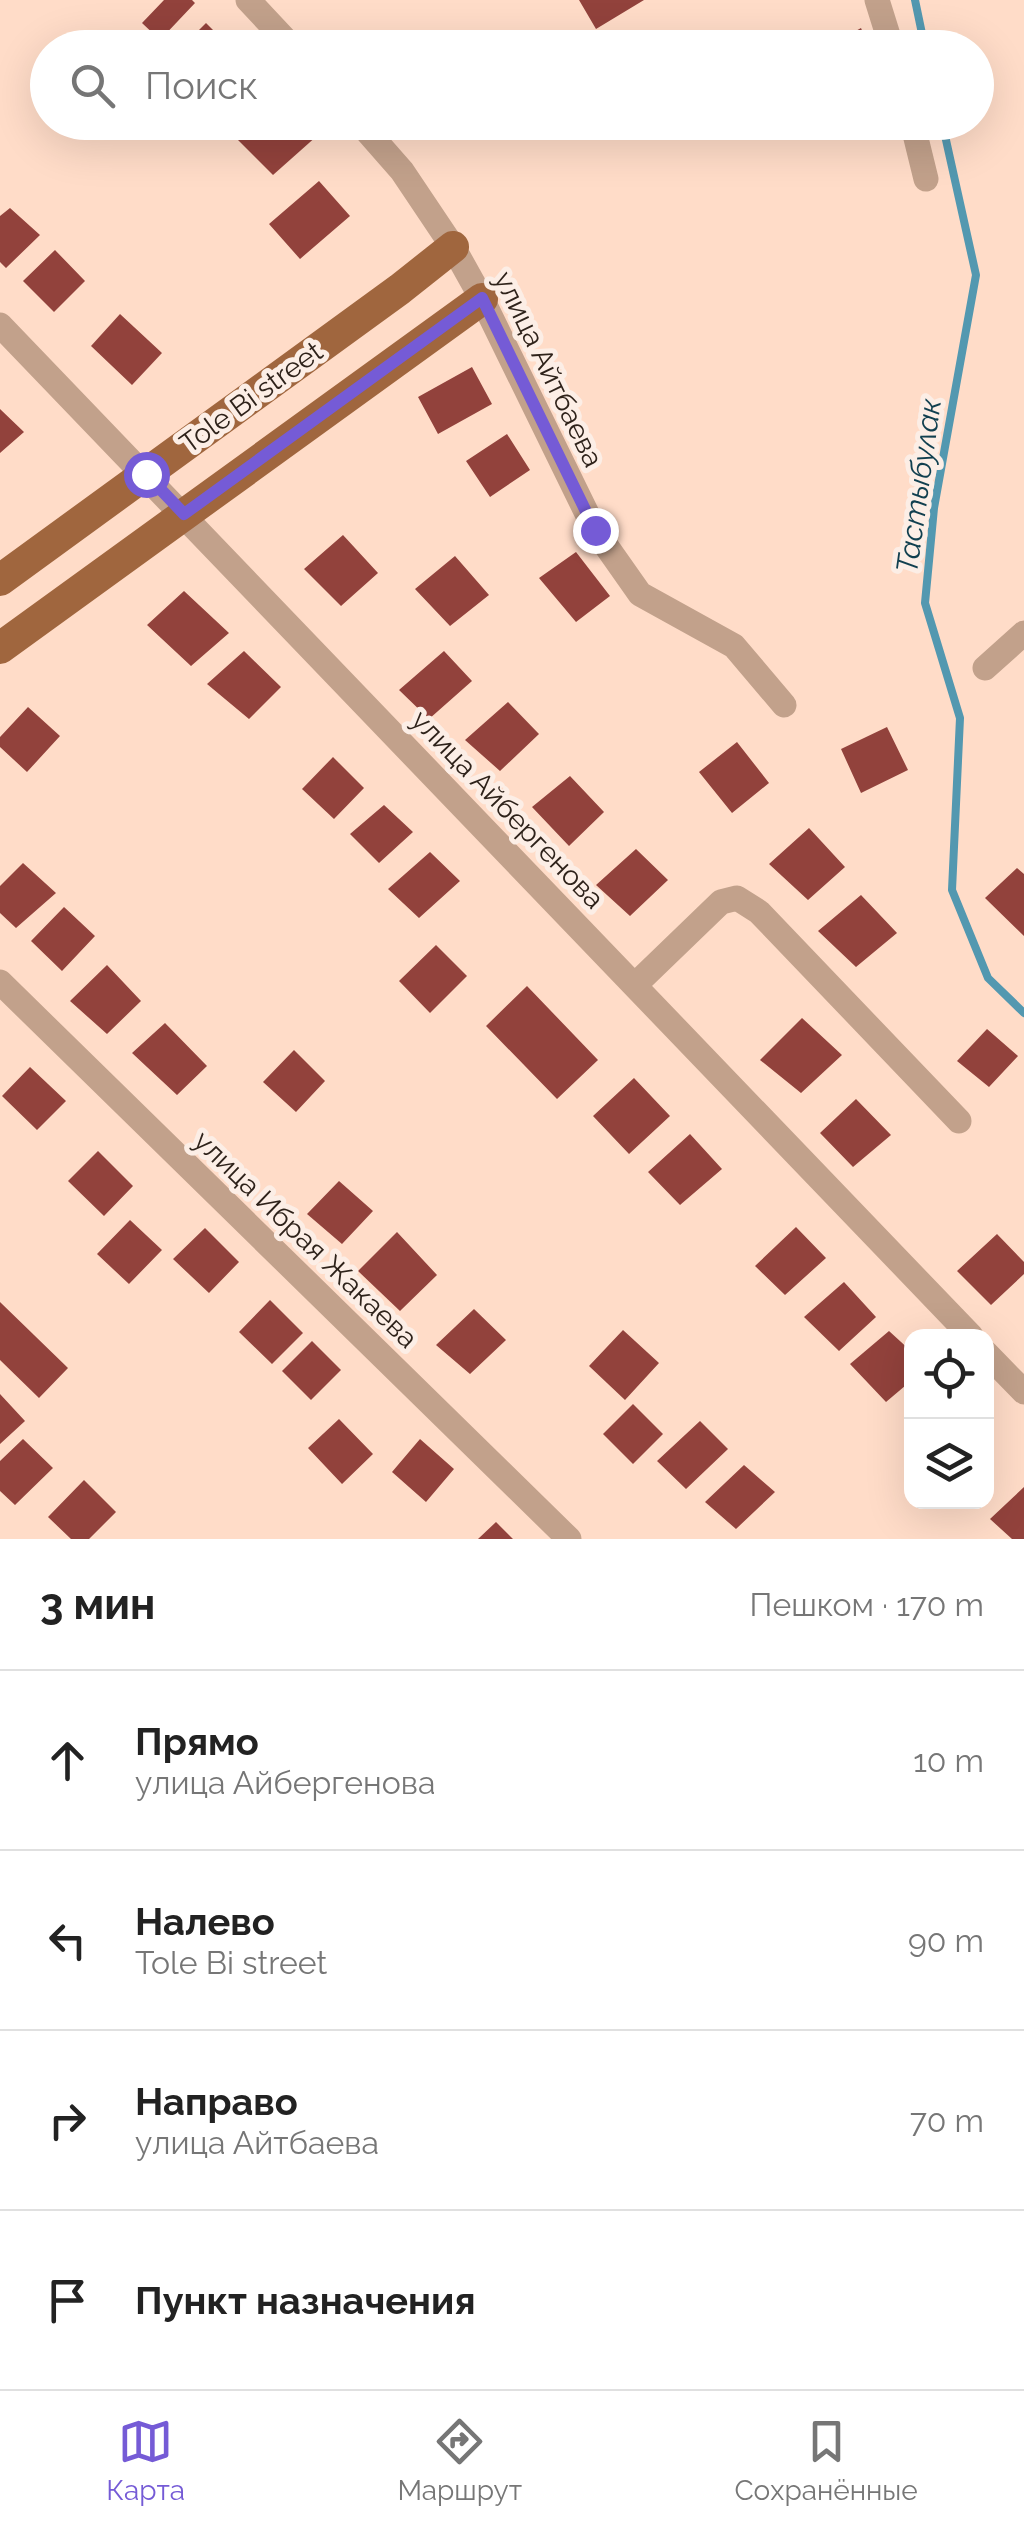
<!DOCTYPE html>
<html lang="ru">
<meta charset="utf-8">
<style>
:root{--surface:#fff;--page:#f6f6f6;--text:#222;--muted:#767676;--line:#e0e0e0;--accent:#755bd6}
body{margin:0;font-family:Raleway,sans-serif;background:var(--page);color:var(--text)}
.controls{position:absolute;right:30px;bottom:30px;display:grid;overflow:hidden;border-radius:20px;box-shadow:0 10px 40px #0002}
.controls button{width:90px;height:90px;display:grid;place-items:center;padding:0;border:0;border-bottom:2px solid var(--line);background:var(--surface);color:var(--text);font:50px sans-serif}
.stop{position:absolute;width:30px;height:30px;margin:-22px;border:8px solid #755bd6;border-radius:50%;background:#fff}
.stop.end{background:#755bd6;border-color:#fff;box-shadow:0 2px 10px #0008}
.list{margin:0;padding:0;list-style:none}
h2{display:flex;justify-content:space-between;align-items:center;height:130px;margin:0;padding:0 40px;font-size:42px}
h2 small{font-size:32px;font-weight:400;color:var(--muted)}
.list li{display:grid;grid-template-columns:65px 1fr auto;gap:30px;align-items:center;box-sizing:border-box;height:180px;padding:0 40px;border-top:2px solid var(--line)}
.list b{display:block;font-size:38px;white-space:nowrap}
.list p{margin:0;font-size:32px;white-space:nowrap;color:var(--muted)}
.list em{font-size:32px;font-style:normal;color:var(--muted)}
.icon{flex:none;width:55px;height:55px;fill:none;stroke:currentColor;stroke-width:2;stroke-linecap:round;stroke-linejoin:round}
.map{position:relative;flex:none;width:1024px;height:1539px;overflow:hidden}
.search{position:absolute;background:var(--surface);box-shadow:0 10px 40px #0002;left:30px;right:30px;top:30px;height:110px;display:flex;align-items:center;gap:25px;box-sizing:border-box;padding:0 35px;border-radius:55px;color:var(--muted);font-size:38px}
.sheet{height:850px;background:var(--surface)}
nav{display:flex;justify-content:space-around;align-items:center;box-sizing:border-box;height:140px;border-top:2px solid var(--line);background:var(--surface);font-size:28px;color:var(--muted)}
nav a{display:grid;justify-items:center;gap:5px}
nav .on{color:var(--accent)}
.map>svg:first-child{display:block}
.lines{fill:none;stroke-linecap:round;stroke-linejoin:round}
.stream{stroke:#5398b0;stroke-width:8}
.building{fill:#92423c}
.minor{stroke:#c2a18b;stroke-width:25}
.major{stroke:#a0663e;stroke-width:32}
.route{stroke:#755bd6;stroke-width:12}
.labels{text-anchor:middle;stroke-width:10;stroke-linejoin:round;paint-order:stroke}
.street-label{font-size:28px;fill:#2e221a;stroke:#fceee6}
.water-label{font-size:30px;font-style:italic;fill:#103f4f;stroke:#fceee6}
</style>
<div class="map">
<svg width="1024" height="1539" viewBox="0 0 1024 1539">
<rect width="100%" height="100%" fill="#ffdcc8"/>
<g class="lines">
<path class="stream" d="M915,0L925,48
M942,122L976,275L934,508L925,603L960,718L952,890L988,978L1024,1013"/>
</g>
<path class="building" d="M164,0H192L195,3L160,40L142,23Z
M579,0H644L596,29Z
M206,23L231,48H181Z
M861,28L869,48H826Z
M147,122H178L163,138Z
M259,122H306L318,135L273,175L238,140Z
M319,181L350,216L300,259L269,224Z
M10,208L40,235L6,268L0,262V216Z
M55,250L85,281L54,312L23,281Z
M120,314L162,353L132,385L91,346Z
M472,367L492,404L438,434L418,397Z
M0,409L24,432L0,453Z
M507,434L530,470L490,497L466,461Z
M343,535L378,573L341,606L304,569Z
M576,552L610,596L576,622L539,578Z
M455,556L489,595L450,626L415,589Z
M184,591L229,633L191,666L147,625Z
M244,651L281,687L249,719L207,684Z
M444,651L472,681L429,719L399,690Z
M508,702L539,734L500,771L465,740Z
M28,707L60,736L27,772L0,747V737Z
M887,727L908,770L861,793L841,749Z
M737,742L769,783L732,813L699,772Z
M333,757L364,788L334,819L302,789Z
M570,776L604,812L569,846L532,807Z
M384,805L413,832L379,863L350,834Z
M809,828L845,867L808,900L769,864Z
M636,849L668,880L630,916L596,885Z
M430,852L460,881L419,918L388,889Z
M23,863L56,893L16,928L0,913V886Z
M1017,868L1024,874V936L985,898Z
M861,895L897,933L856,967L818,931Z
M64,907L95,936L62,971L31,941Z
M436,945L467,976L430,1013L399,981Z
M107,965L141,1001L107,1034L70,1001Z
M527,986L598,1060L557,1099L486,1026Z
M802,1018L842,1055L801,1093L760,1060Z
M165,1023L207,1066L177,1095L132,1053Z
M987,1029L1018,1056L989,1087L957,1061Z
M294,1050L325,1081L296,1112L263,1082Z
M30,1067L66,1101L37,1130L2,1096Z
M634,1078L670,1116L629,1154L593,1116Z
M856,1099L891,1135L853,1167L820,1133Z
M690,1134L722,1169L680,1205L648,1172Z
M98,1151L133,1186L104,1216L68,1181Z
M339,1181L373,1211L342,1244L307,1214Z
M130,1220L162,1250L129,1284L97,1254Z
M796,1227L826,1258L785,1295L755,1266Z
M205,1228L239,1262L209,1293L173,1259Z
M397,1232L437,1275L400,1311L358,1271Z
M997,1234L1024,1262V1274L991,1305L957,1271Z
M844,1282L876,1317L839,1351L804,1317Z
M270,1300L303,1333L272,1364L239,1332Z
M0,1302L68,1368L39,1398L0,1360Z
M474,1309L506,1340L470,1374L436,1345Z
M623,1330L659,1363L625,1400L589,1366Z
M889,1331L912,1352V1380L886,1402L850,1364Z
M312,1341L341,1370L311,1400L282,1371Z
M0,1394L25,1421L0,1444Z
M633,1404L663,1434L633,1464L603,1434Z
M339,1419L373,1454L342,1484L308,1448Z
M700,1421L728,1449L686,1489L657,1461Z
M23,1439L53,1468L15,1505L0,1491V1461Z
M420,1439L454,1469L426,1502L392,1472Z
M744,1465L775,1492L736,1529L705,1502Z
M84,1480L116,1512L89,1539H71L48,1517Z
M1024,1487V1539H1012L990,1519Z
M496,1522L513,1539H478Z"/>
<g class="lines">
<path class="minor" d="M248,0L293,48
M877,0L892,48
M359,122L402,171L453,247L482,299L595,530L640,594L734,646L784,705
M912,122L926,179
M0,325L971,1336
M985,668L1024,633
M0,982L569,1539
M635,985L721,902L737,898L759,912L959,1121
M986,1353L1024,1392"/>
<path class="major" d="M0,580L400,289L453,247
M0,648L482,299"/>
</g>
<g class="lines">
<path class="route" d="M146,474L184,514L482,298L595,530"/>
</g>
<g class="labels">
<g class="street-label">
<text transform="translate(549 369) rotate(64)" y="10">улица Айтбаева</text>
<text transform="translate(251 397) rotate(-36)" y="10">Tole Bi street</text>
<text transform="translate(508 809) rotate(46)" y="10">улица Айбергенова</text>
<text transform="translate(306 1239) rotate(44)" y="10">улица Ибрая Жакаева</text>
</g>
<g class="water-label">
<text transform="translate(919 486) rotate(-82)" y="10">Тастыбулак</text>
</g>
</g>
</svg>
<div class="controls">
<button><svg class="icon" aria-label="locate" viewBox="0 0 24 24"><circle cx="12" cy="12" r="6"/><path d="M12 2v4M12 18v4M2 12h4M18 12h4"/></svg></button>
<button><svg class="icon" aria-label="layers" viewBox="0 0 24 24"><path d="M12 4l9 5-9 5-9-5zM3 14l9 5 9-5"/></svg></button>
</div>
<div class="stop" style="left:146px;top:474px"></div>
<div class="stop end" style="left:595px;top:530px"></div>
<div class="search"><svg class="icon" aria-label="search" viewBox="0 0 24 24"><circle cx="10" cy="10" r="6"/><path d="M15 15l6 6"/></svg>Поиск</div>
</div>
<section class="sheet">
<h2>3 мин<small>Пешком · 170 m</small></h2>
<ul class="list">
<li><svg class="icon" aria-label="ahead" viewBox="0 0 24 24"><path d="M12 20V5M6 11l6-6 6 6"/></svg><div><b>Прямо</b><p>улица Айбергенова</p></div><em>10 m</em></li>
<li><svg class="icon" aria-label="left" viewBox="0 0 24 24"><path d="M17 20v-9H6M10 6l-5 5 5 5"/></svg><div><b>Налево</b><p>Tole Bi street</p></div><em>90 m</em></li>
<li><svg class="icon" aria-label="right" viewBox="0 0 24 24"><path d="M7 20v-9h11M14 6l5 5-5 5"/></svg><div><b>Направо</b><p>улица Айтбаева</p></div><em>70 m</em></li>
<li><svg class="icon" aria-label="arrive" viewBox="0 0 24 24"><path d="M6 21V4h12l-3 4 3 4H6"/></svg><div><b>Пункт назначения</b></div></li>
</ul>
</section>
<nav>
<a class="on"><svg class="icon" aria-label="map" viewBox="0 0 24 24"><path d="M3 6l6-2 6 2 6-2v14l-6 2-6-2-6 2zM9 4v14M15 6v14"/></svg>Карта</a>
<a><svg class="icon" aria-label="directions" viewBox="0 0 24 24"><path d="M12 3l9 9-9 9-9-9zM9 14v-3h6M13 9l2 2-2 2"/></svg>Маршрут</a>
<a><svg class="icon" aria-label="saved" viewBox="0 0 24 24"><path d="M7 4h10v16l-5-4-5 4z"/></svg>Сохранённые</a>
</nav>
